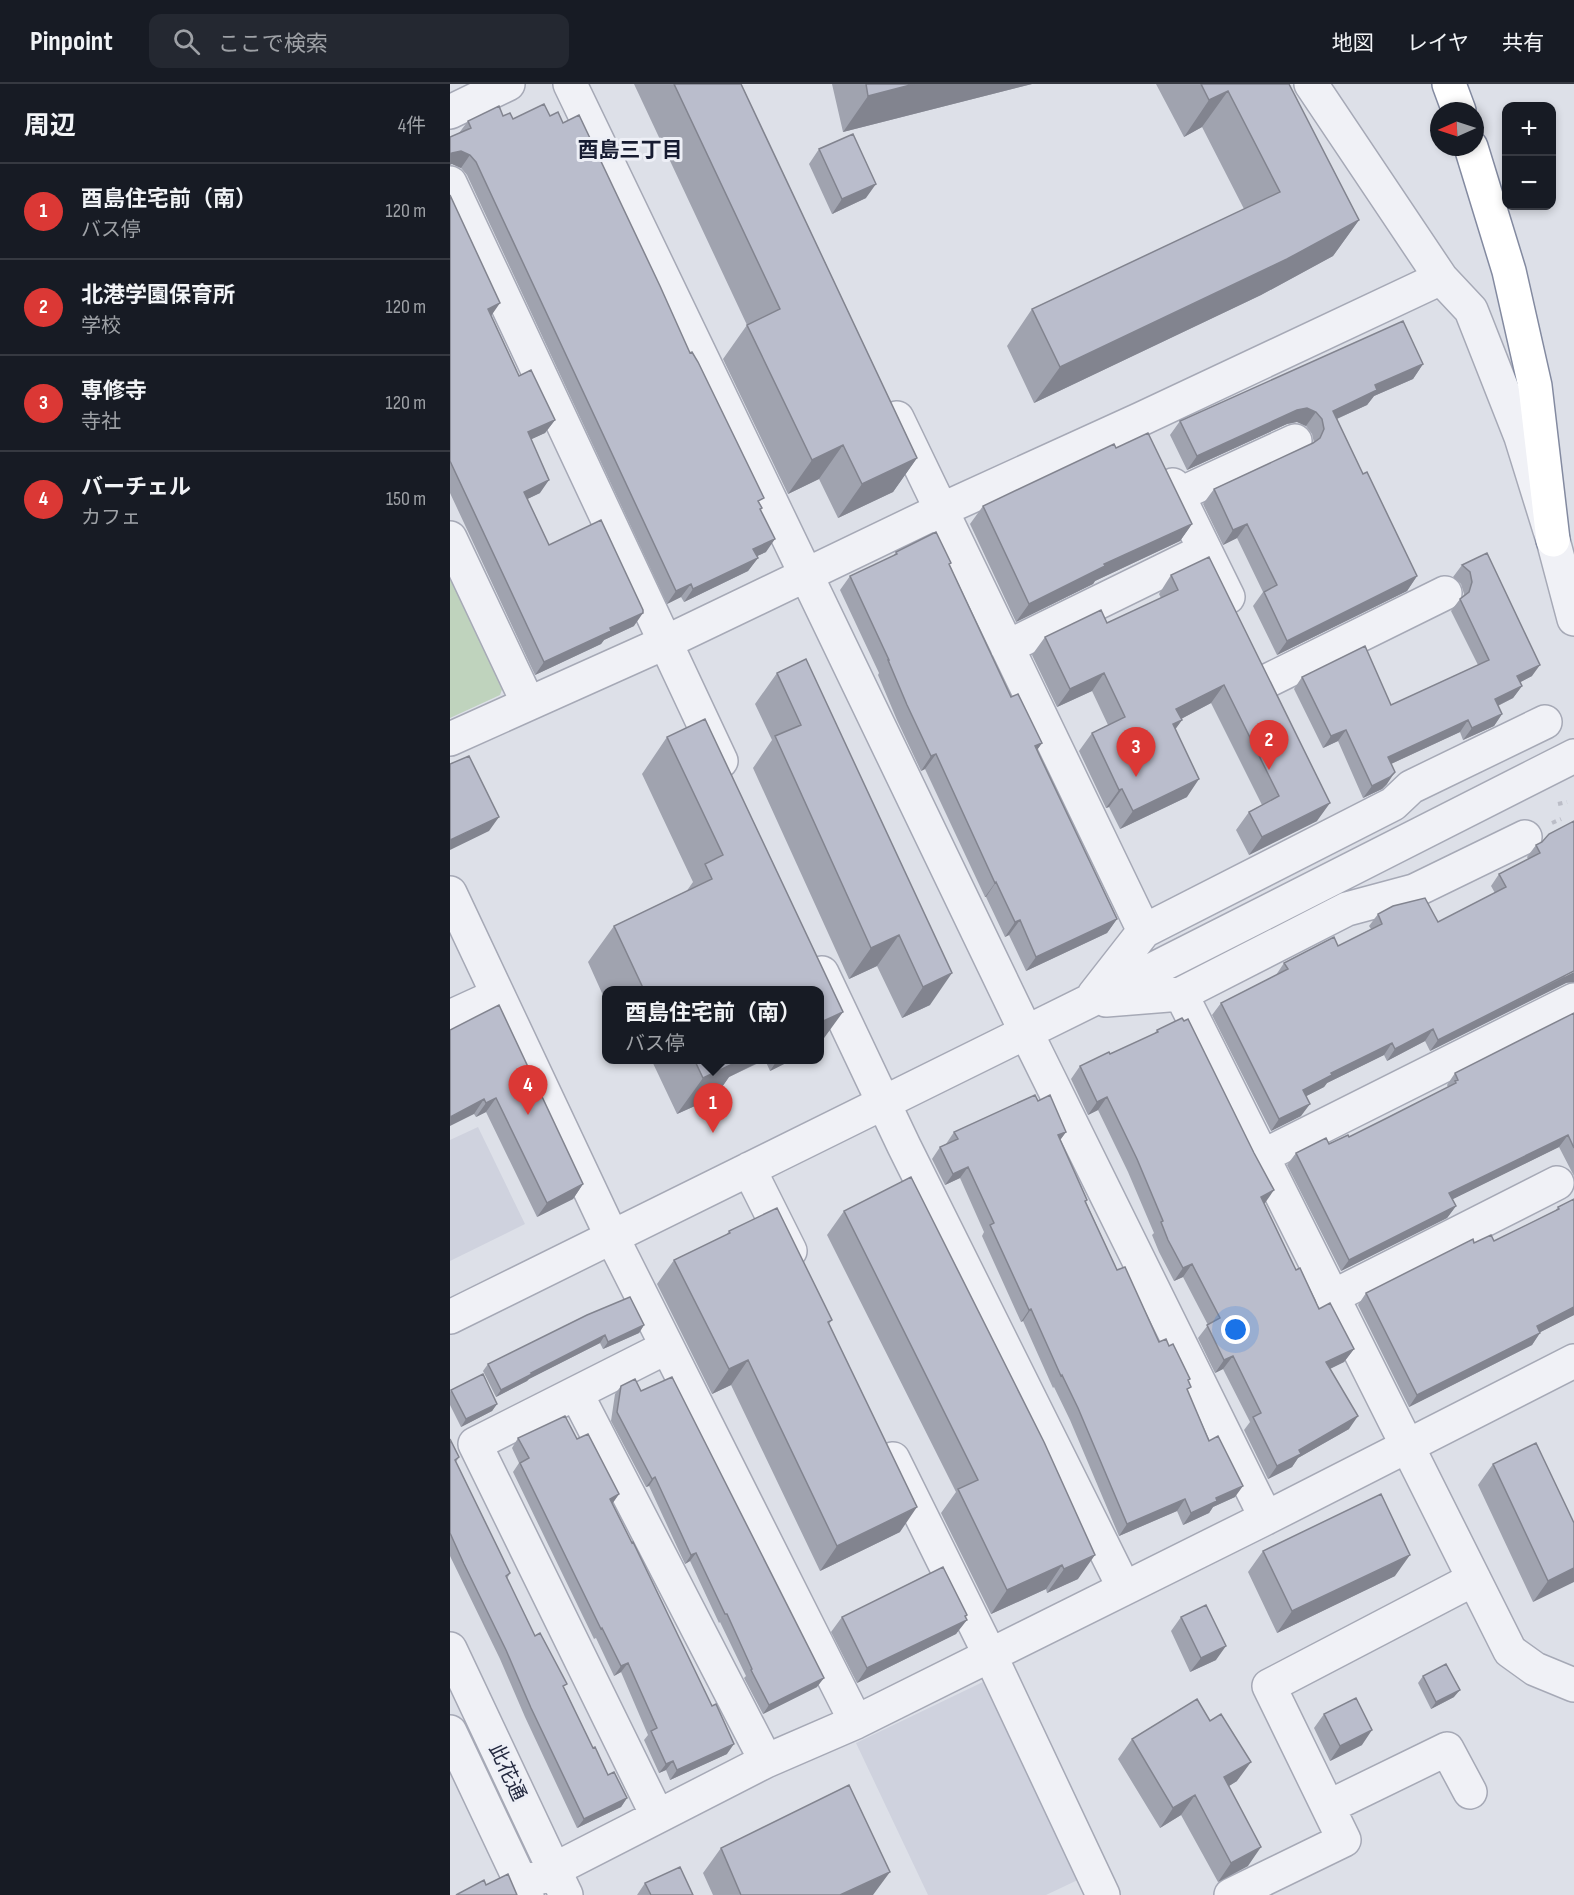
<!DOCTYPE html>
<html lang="ja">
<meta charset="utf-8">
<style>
:root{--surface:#171b24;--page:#242831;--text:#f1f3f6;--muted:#9ea1a6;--line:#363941;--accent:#db3835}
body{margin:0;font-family:"Sofia Sans Condensed","Noto Sans JP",sans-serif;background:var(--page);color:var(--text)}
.controls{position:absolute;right:18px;top:18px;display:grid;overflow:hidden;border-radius:12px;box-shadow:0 3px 9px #0003}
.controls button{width:54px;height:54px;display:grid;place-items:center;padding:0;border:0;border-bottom:2px solid var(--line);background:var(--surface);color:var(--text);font:30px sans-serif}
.compass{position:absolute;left:980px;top:18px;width:54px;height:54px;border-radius:50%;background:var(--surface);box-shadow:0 3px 9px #0003;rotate:267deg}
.you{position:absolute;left:786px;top:1246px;width:21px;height:21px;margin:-15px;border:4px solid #fff;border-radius:50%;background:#1a73e8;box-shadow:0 0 0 9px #1a73e833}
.badge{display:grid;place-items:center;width:39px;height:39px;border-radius:50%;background:var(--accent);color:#fff;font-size:20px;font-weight:700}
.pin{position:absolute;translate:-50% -50px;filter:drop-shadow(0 2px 3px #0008)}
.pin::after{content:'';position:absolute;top:32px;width:21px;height:18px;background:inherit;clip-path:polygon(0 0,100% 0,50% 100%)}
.popup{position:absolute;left:152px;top:902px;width:222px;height:78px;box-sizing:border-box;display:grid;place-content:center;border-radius:12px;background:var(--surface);filter:drop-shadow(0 2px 4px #0005);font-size:20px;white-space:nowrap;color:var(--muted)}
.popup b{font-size:22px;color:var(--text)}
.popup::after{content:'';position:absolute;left:50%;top:100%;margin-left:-12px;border:12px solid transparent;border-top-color:var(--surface)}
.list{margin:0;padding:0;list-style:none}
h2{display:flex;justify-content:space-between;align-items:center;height:78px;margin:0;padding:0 24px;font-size:26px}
h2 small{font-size:20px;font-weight:400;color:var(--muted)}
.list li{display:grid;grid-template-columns:39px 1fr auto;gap:18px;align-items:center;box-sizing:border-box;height:96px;padding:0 24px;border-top:2px solid var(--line)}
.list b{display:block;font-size:22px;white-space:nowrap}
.list p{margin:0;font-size:20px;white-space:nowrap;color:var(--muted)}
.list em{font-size:20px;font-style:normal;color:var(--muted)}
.icon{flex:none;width:33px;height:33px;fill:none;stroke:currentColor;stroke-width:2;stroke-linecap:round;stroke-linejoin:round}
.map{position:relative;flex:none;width:1124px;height:1811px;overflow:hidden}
header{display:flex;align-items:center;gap:36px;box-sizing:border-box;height:84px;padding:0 30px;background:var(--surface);border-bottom:2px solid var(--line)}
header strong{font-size:28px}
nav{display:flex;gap:33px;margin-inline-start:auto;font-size:21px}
.search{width:420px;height:54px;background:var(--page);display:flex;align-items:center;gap:15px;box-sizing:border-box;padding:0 21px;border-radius:12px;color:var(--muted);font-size:22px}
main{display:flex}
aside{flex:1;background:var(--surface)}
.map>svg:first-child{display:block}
.built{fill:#cfd2de}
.green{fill:#bfd3bd}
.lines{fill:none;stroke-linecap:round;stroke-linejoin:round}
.minor-casing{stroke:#a6a9b6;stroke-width:36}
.highway-casing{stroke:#838aa0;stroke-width:36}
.path{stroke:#bbbdc7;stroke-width:4;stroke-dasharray:4.5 4.5;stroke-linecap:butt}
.minor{stroke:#f0f1f6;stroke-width:33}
.highway{stroke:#fff;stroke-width:33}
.wall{fill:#a0a3af}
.shaded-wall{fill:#82848f}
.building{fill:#babdcc;stroke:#82848f;stroke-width:1.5}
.labels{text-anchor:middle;stroke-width:6;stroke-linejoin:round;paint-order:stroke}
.street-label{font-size:20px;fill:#252a40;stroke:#edeff6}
.neighbourhood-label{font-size:21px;font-weight:bold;fill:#171c31;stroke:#edeff6}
</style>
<header>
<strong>Pinpoint</strong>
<div class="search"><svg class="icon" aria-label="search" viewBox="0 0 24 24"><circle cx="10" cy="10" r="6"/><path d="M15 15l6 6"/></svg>ここで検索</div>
<nav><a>地図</a><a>レイヤ</a><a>共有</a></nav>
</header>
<main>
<aside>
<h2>周辺<small>4件</small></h2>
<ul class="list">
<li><span class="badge">1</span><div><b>酉島住宅前（南）</b><p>バス停</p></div><em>120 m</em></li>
<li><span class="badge">2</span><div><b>北港学園保育所</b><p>学校</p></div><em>120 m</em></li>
<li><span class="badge">3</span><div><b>専修寺</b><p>寺社</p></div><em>120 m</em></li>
<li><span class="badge">4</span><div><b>バーチェル</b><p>カフェ</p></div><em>150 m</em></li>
</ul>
</aside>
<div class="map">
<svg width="1124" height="1811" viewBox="0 0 1124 1811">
<rect width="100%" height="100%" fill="#dde0e8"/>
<path class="built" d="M28,1043L75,1140L0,1177V1056Z
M537,1596L632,1794L596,1811H478L406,1659Z"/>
<path class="green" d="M0,485L54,600L50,611L0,634Z"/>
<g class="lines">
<defs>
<path id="minor" d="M120,0L576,948L816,1434
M861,0L991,194L1021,226L1071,353L1103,456L1124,535
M0,28L58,0
M0,99L271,677
M447,334L694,847
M723,401L778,513
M728,411L845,357
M0,454L78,619
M557,563L755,466
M819,596L995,509
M0,655L214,559L491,426L691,335L991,194
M0,809L162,1153L406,1638
M372,889L454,1062L674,1504
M731,910L1060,1567L1085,1585L1124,1601
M644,911L694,847L943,720L961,703L1095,638
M656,916L731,910L897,825L964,807L1075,753
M0,933L48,911
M811,1073L1124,916
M299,1085L340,1167
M882,1213L1107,1099
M0,1233L698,888L1124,672
M126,1309L316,1677
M443,1375L540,1571L653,1811
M0,1565L116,1811
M0,1648L77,1811
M878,1723L997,1665L1020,1708
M207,1731L25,1360L217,1263
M72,1802L316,1677L406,1638L816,1434L1124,1277
M781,1811L894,1756L819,1602L1024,1495"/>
<path id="highway" d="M999,0L1009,27
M1021,63L1059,187L1085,302L1103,456"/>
</defs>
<use href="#minor" class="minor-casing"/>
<use href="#highway" class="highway-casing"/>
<path class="path" d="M1108,720L1117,718
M1102,739L1111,735"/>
<use href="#minor" class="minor"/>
<use href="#highway" class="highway"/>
</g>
<path class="wall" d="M184,0H291L467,374L443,408L388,434L369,395L338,410L273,275L297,241Z
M382,0H582L393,48Z
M706,0H839L909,136L883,172L811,211L584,319L557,262L582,225L794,125L752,43L734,53Z
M53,32L63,35L100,32L113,39L240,269L312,424L311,426L316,468L307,472L308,474L298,487L234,518L231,513L217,520L17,91L11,84L2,80L9,49L18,37Z
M369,65L416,114L382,130L359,80Z
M0,111L41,232L69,292L105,336L95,349L81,355L90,409L77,415L99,461L184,542L154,556L151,560L85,591L0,409Z
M973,280L963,295L924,312L917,321L887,335L913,390L967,492L957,507L827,571L803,522L813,508L787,454L773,461L753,420L764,405L864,359L862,350L856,342L847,338L837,340L737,386L720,351L730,337Z
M666,364L742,440L730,457L645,497L643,500L566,538L520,440L533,422Z
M446,468L499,481L561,613L592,659L587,666L667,835L657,849L576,887L559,851L555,853L536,813H535L475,685L471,687L447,636L428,591L429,589L390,506L400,492L443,472Z
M1037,469L1082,592L1070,598L1072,602L1063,614L1048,622L1052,630L1044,642L1013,656L1010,648L941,680L937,700L932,705L913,714L888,657L873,664L844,605L852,593L941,621L1028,581L1001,527L1010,515L1013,513L1014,510L1011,500L1003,493L1012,481Z
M721,491L867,737L799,771L786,746L799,728L812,721L761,619L731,635L732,636L725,645L737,713L670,745L659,723L656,724L629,667L642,649L658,641L642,607L607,623L582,571L595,553L657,539L711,514L709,510Z
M356,575L480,921L452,934L427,882L399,895L303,684L322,656L305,620L327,589Z
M217,653L369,906H156V918L138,878L164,842L236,808L243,798L192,690Z
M1092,758L1116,899L980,967L975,957L937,977L934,971L877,999L874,1003L856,1012L851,1032L821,1047L762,931L771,919L826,891L834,879L888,862L921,845L919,842L928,830L988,838L1045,809L1041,802L1049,790L1078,775L1077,773L1086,761Z
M1124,929V1092L1109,1063L1002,1115L1006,1122L997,1134L891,1187L837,1081L846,1069L879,1060L899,1053L998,1003L997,1001L1005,989Z
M0,946L133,1100L123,1115L87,1133L36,1028L26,1033L24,1030Z
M707,946L814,1120L846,1186L869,1225L904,1265L894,1278L880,1285L899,1345L848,1374L842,1383L818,1395L794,1346L800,1338L773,1285L765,1289L748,1254L758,1241L733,1193L724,1197L709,1168L702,1151L704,1149L678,1088L648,1026L638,1031L621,995L630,982L660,970L704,950Z
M201,975H344L320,987L315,976L279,993L265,1013L227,1030Z
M588,1017L616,1048L610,1056L637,1116L636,1118L667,1186L709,1258L719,1262L738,1297V1308L785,1413L763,1423L759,1429L733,1441L727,1427L669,1452L620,1336L604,1303L603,1304L573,1237L571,1238L532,1152L534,1148L510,1094L495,1101L482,1075L490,1063L496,1060L504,1048Z
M1124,1115V1231L1090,1248L1082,1261L959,1323L908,1221L916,1209L1024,1159L1044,1157L1105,1127L1108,1123Z
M394,1127L628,1495L597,1509L596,1505L541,1530L491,1429L506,1408L377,1151Z
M279,1147L382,1236L379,1240L450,1448L370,1487L281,1301L262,1310L207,1200L224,1176L276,1151Z
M194,1241L189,1249L153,1265L150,1259L79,1295L77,1297L46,1313L33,1287L38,1280Z
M171,1302L191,1307L367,1603L313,1630L294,1594L296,1592L270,1538L269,1539L240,1477L235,1480L199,1402L196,1403L161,1337L165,1310Z
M1,1306L47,1320L42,1327L11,1343L0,1321V1308Z
M68,1354L127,1355L169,1410L162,1420L277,1670L220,1696L216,1686L209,1689L194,1656L198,1651L171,1588L164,1592L146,1554L144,1555L63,1388L69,1379L62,1364Z
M0,1355L9,1373L6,1378L60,1489L57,1495L85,1552L114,1604L143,1664L158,1691L177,1714L171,1723L127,1744L75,1633L50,1575L0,1472Z
M1043,1380L1124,1484L1083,1518L1028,1401Z
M813,1467L945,1492L827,1549L798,1488Z
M517,1531L506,1550L407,1599L381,1548L392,1533Z
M731,1533L766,1576L740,1588L721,1547Z
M973,1592L1004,1613L981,1625L968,1599Z
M874,1630L912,1661L880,1677L864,1644Z
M682,1655L787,1697L779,1702L798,1782L768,1798L731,1731L710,1744L668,1675Z
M271,1764L423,1811H263L253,1789Z
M195,1799L243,1811H187Z"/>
<path class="shaded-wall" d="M464,0H582L393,48L418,12Z
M778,7L752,43L734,53L759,16Z
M11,67L20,71L11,84L2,80L0,81V70L2,69Z
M426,100L416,114L382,130L392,115Z
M909,136L883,172L811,211L584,319L610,283Z
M50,219L41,232L38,225Z
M973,280L963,295L924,312L917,321L873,341L883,327L925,301Z
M857,324L866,328L856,342L847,338L837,340L737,386L747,372L847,326Z
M105,336L95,349L69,361L78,348Z
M393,361L369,395L338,410L362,376Z
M467,374L443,408L388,434L412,400Z
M99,396L90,409L65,421L74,408Z
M742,440L730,457L645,497L643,500L566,538L579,520L654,480Z
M797,440L787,454L773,461L783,446Z
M325,455L316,468L294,478L303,465Z
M308,474L298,487L234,518L243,505Z
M967,492L957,507L827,571L837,557Z
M241,500L231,513L217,520L226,507Z
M193,529L184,542L154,556L151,560L85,591L94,578L160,544Z
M1090,581L1082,592L1059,604L1067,592Z
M654,589L642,607L607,623L620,605Z
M774,601L761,619L714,644L726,625Z
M1072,602L1063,614L1037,627L1045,615Z
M1052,630L1044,642L1013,656L1022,644Z
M732,636L719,654L723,640Z
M1018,636L1010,648L930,685L938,673Z
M896,646L888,657L873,664L881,652Z
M592,659L582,673L585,662Z
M486,670L475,685L471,687L481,672Z
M945,688L937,700L932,705L913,714L922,702Z
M749,695L737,713L670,745L683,727Z
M672,705L659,723L656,724L669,706Z
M880,719L867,737L799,771L812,753Z
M49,733L39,747L0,766V756Z
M546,798L536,813H535L545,799Z
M667,835L657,849L576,887L586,873Z
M570,836L559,851L555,853L565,838Z
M449,851L427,882L399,895L421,864Z
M1124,888V898L1116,899L980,967L988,956Z
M502,889L480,921L452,934L473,903Z
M393,928L369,961V939Z
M983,945L975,957L937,977L945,965Z
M942,959L934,971L877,999L874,1003L845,1018L853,1006L881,989Z
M279,975H315L279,993L265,1013L227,1030L253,994Z
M328,975H344L320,987Z
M657,1013L648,1026L638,1031L647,1018Z
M46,1014L36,1028L26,1033L36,1019Z
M34,1015L24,1030L0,1042V1033Z
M860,1020L851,1032L821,1047L829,1035Z
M616,1048L608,1059V1051Z
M1118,1051L1109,1063L991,1121L999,1109Z
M518,1083L510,1094L495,1101L503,1090Z
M133,1100L123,1115L87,1133L97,1119Z
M824,1106L815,1119L802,1126L811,1113Z
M1006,1122L997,1134L891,1187L899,1176Z
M742,1180L733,1193L724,1197L733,1184Z
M1124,1223V1231L1079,1254L1087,1242Z
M581,1225L573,1237L571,1238L579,1226Z
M194,1241L189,1249L153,1265L158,1258Z
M1090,1249L1082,1261L959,1323L967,1311Z
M155,1251L150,1259L79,1295L77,1297L46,1313L51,1306L81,1289Z
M904,1265L894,1278L867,1291L876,1278Z
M783,1272L773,1285L765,1289L774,1276Z
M298,1276L281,1301L262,1310L279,1285Z
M47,1320L42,1327L11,1343L16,1335Z
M908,1332L899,1345L848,1374L842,1383L818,1395L827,1382L849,1366Z
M205,1393L199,1402L196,1403L202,1395Z
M793,1402L785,1413L763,1423L759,1429L733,1441L741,1429L766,1414Z
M169,1410L162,1420L160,1415Z
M735,1415L727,1427L669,1452L677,1440Z
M467,1423L450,1448L370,1487L387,1462Z
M246,1469L240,1477L235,1480L241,1471Z
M645,1471L628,1495L597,1509L614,1485Z
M960,1471L945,1492L827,1549L842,1527Z
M612,1481L596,1505L541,1530L557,1506Z
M1124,1484V1498L1083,1518L1098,1497Z
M517,1531L511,1538L517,1536L506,1550L407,1599L417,1584Z
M776,1562L766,1576L740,1588L751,1574Z
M178,1579L171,1588L164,1592L171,1582Z
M374,1594L367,1603L313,1630L319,1621Z
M1010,1606L1004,1613L981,1625L986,1618Z
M922,1646L912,1661L880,1677L890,1662Z
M284,1660L277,1670L220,1696L227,1686Z
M223,1677L216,1686L209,1689L216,1680Z
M801,1678L787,1697L761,1713L774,1693Z
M745,1711L731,1731L710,1744L723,1724Z
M177,1714L171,1723L127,1744L134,1735Z
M811,1763L798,1782L768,1798L781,1779Z
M440,1788L423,1811H390Z"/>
<path class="building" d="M224,0H291L467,374L412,400L393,361L362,376L297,241L330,225Z
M416,0H464L418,12Z
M751,0H839L909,136L837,175L610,283L582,225L830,108L778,7L759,16Z
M94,20L100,32L108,28L113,39L129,31L210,202L240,269L242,268L248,278L314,414L308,417L312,424L310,425L325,455L303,465L308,474L243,505L241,500L226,507L26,78L20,71L11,67L2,69L0,70V53L21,44L18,37L49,22L53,32L60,29L63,35Z
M403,50L426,100L392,115L369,65Z
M0,111L50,219L38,225L69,292L81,286L105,336L78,348L99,396L74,408L99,461L151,436L193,526V529L160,544L161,547L94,578L0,377Z
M953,237L973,280L925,301L927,306L883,327L913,390L917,388L967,492L837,557L814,508L827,501L797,440L783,446L764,405L863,359L870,354L874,345L872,335L866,328L857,324L847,326L747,372L730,337Z
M698,349L742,440L654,480L655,482L579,520L533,422L664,360L666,364Z
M486,448L501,479L499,480L561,613L568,610L592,659L585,662L667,835L586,873L570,836L565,838L546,798L545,799L486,670L481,672L457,621L438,576H439L400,492L447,470L446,468Z
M1037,469L1090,581L1067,592L1072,602L1045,615L1052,630L1022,644L1018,636L938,673L945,688L940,693L922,702L896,646L881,652L852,593L915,562L941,621L1039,576L1010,515L1019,508L1022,498L1020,488L1012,481Z
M759,473L880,719L812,753L799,728L829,712L774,601L726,625L732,636L723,640L749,695L683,727L672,705L669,706L642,649L675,633L654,589L620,605L595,553L651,526L657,539L728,506L721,491Z
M356,575L502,889L473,903L449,851L421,864L325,652L351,641L327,589Z
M255,635L393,928L369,939V906H194L164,842L262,795L255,780L273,771L217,653Z
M19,672L49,733L0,756V680Z
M1124,737V887L988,956L983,945L945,965L942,959L881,989L882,991L853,1006L860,1020L829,1035L771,919L838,885L834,879L884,853L888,862L932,840L928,830L943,822L975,814L988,838L1056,803L1049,790L1090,769L1086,761L1092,758L1099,750Z
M49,921L133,1100L97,1119L46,1014L36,1019L34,1015L0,1033V946Z
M1124,929V1064L1118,1051L999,1109L1006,1122L899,1176L846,1069L876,1054L879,1060L898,1051L899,1053L935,1035L1006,999L1005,997L1008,996L1005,989Z
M732,934L734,937L738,935L804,1069L824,1106L811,1113L846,1186L850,1184L869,1225L880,1219L904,1265L876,1278L908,1332L849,1366L851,1370L827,1382L803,1333L811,1329L783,1272L774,1276L757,1241L770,1234L742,1180L733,1184L718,1156L711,1138L713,1137L687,1075L657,1013L647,1018L630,982L659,968L660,970L708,948L707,946Z
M244,975H290L291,976L253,994Z
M585,1011L588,1017L600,1011L616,1048L608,1051L637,1116L635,1117L667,1186L675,1183L709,1258L716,1255L719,1262L723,1260L740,1295L738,1296L741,1303L737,1305L759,1357L768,1352L793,1402L766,1414L767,1417L741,1429L735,1415L677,1440L628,1324L612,1291L611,1292L581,1225L579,1226L540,1141L544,1139L518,1083L503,1090L490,1063L508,1055L504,1048Z
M461,1093L594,1358L645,1471L614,1485L612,1481L557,1506L508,1405L528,1396L394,1127Z
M1124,1115V1223L1087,1242L1090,1249L967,1311L916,1209L1023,1155L1024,1159L1041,1151L1044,1157L1109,1125L1108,1123Z
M327,1124L382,1236L378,1238L467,1423L387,1462L298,1276L279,1285L224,1176L280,1149L279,1147Z
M180,1213L194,1241L158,1258L155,1251L81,1289L82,1290L51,1306L38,1280L137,1231Z
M33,1290L47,1320L16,1335L1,1306Z
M222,1293L374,1594L319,1621L301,1586L302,1585L277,1530H275L246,1469L241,1471L205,1393L202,1395L167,1328L171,1302L185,1295L191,1307Z
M115,1332L127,1355L138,1350L169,1410L160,1415L182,1459L183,1458L262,1622L266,1620L284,1660L227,1686L223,1677L216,1680L201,1647L207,1644L178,1579L171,1582L152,1544L151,1545L70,1379L79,1374L68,1354Z
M0,1355L9,1373L5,1376L60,1489L56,1492L85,1552L90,1549L117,1600L113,1602L143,1664L145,1663L158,1691L164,1688L177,1714L134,1735L81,1624L56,1566L14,1480L0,1449Z
M1086,1359L1124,1439V1484L1098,1497L1043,1380Z
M931,1410L960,1471L842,1527L813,1467Z
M493,1483L517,1531L515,1532L517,1536L417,1584L392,1533Z
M756,1521L776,1562L751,1574L731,1533Z
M996,1580L1010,1606L986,1618L973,1592Z
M906,1614L922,1646L890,1662L874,1630Z
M747,1615L760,1637L771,1630L801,1678L774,1693L811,1763L781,1779L745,1711L723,1724L682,1655Z
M399,1701L440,1788L390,1811H291L271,1764Z
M230,1783L243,1811H201L195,1799Z
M58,1790L67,1811H6L34,1796L36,1801Z"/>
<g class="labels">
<g class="street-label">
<text transform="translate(58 1688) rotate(65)" y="7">此花通</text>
</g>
<g class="neighbourhood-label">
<text x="180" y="73">酉島三丁目</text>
</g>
</g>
</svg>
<div class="controls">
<button>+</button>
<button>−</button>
</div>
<svg class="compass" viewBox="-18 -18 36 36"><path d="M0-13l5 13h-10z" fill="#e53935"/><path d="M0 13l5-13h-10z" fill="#9ea1a6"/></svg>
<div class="you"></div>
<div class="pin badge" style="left:263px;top:1049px">1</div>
<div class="popup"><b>酉島住宅前（南）</b>バス停</div>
<div class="pin badge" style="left:819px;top:686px">2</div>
<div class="pin badge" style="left:686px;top:693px">3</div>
<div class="pin badge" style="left:78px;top:1031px">4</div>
</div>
</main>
